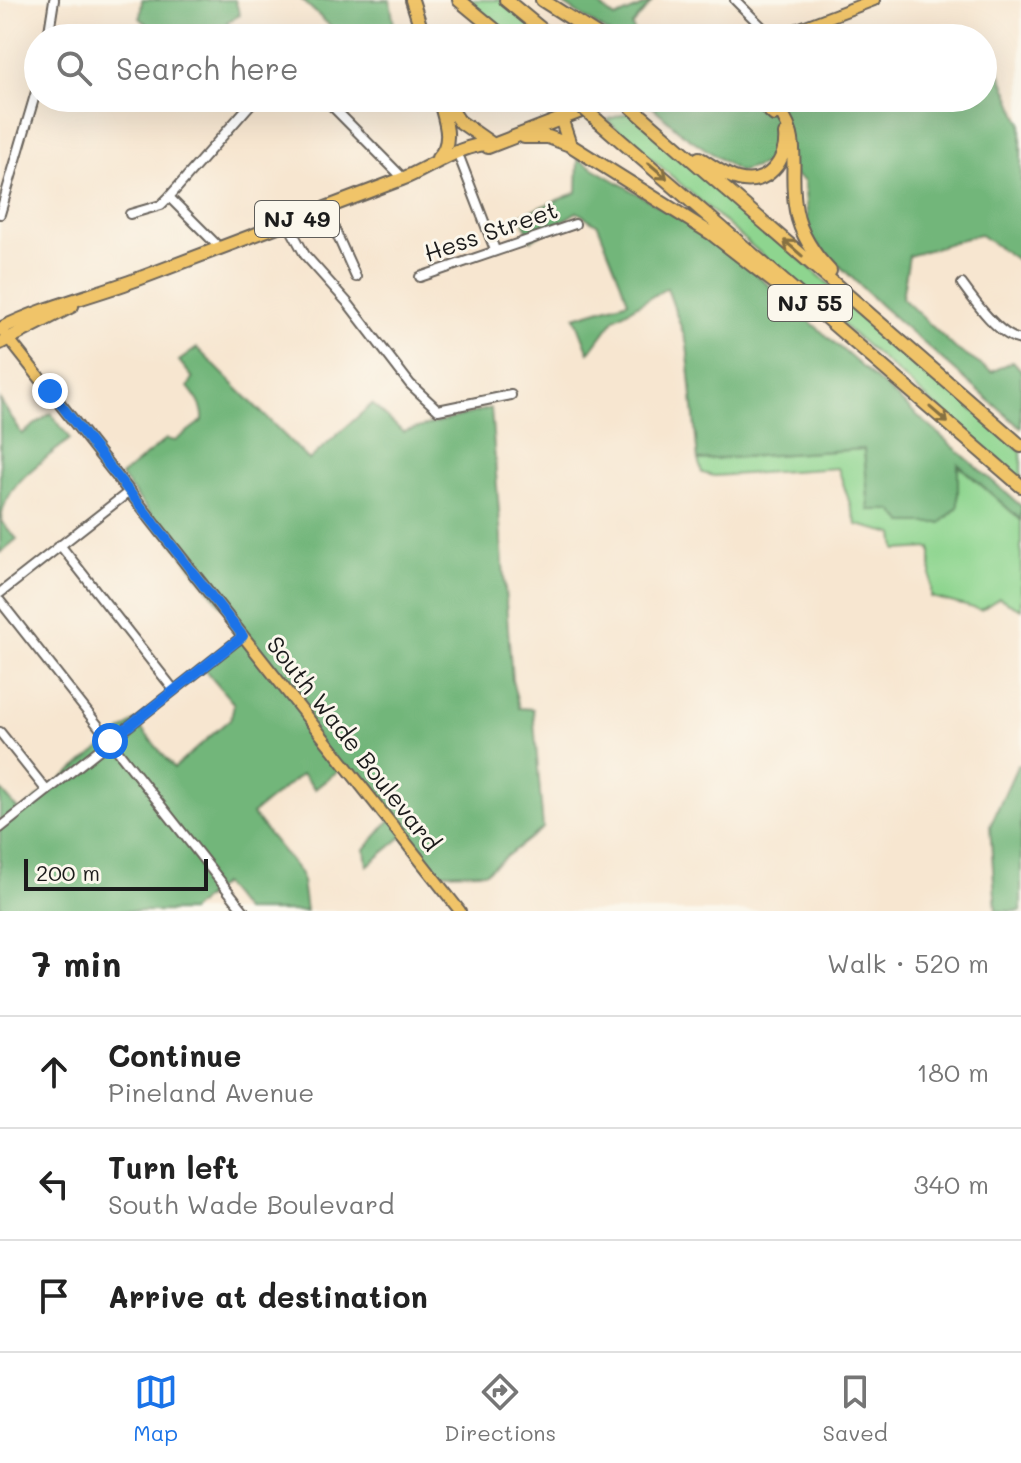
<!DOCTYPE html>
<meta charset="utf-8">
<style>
:root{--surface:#fff;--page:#f2f2f2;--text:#222;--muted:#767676;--line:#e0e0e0;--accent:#1a73e8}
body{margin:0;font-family:Mali,sans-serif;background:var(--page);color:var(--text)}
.scale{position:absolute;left:24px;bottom:20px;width:184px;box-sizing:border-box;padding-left:8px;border:4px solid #1c1c1c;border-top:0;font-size:22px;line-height:28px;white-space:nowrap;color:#1c1c1c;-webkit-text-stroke:6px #fbf7ec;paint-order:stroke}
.stop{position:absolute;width:24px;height:24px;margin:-18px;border:6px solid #1a73e8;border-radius:50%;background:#fff}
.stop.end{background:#1a73e8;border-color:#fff;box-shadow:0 2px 8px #0008}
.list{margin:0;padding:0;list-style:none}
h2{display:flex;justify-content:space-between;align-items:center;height:104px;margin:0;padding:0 32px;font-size:34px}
h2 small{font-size:26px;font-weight:400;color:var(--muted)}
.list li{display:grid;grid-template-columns:52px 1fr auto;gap:24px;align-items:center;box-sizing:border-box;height:112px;padding:0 32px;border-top:2px solid var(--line)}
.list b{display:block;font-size:30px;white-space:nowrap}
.list p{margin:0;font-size:26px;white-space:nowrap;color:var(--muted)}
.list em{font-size:26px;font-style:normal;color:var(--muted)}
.icon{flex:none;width:44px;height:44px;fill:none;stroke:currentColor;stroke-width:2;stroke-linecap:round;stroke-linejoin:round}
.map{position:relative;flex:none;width:1021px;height:911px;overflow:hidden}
.search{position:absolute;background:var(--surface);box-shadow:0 8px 32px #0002;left:24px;right:24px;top:24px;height:88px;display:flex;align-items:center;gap:20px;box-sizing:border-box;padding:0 28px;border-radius:44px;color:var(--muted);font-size:30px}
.sheet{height:440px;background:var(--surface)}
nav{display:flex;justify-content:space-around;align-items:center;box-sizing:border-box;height:112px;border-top:2px solid var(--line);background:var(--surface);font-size:22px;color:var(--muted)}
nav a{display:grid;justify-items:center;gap:4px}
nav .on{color:var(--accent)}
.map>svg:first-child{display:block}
.green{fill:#8ed58f;stroke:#557856;stroke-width:2}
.forest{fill:#72b67a;stroke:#47694b;stroke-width:2}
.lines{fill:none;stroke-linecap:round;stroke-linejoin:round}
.minor-casing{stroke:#69635b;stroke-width:12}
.major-casing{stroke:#69635b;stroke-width:14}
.highway-casing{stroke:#69635b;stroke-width:16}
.minor{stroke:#fff;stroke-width:8}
.major{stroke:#f0c469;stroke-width:10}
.highway{stroke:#f0c469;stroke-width:12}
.highway-bridge-casing{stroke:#69635b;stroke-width:16;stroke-linecap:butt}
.highway-bridge{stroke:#f0c469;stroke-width:12}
.oneway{stroke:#867042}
.route{stroke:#1a73e8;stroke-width:10}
.labels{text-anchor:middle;stroke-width:6;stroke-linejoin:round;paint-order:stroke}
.shield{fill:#fbf7ec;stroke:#5f5e5a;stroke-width:2}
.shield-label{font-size:22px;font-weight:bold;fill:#1c1c1c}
.street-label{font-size:24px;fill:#1c1c1c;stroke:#fbf7ec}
</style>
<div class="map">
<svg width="1021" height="911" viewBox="0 0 1021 911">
<rect width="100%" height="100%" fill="#fbf7ec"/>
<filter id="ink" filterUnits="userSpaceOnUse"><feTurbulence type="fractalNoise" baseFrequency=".0125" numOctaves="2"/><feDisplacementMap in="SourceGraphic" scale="16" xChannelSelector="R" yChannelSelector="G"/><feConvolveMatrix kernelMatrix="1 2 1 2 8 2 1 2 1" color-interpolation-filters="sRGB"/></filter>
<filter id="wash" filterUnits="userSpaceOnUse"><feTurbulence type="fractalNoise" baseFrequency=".006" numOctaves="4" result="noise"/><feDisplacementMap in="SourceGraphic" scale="32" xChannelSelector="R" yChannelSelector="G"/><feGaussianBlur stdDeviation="1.8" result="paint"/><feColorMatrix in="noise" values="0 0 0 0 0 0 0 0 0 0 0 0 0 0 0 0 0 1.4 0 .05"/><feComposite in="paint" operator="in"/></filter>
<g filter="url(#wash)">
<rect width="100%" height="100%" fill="#f7e6d0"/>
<path class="green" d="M467,0H499L545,38H513Z
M631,112L1021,451V480L607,120Z
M864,449L869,510L957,464L1021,520V609L999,598L981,610L931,597V548L896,550L894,534L857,525L838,468L714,476L702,473L698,460Z"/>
<path class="forest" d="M142,0H235L240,15L227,22L236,38H163L140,18Z
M302,0H390L396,38H343Z
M557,0H593L615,18L652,2L632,26L637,38H616Z
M994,59L1021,123V256L1017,260L979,234L909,256L902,298L956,349L992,372L1013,361L1021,370V428L880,305L809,236L804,181L772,162L739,172L682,133L646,101L654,98H773L789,101L795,98H858L860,103L914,102L922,98H983V65Z
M578,159L718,241L1021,506V520L958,464V507L941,523H904L892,510H869L864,449L698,460L687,344L667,288L615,318L589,353L575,317L628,301L598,225L577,212L531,240L521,215L577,192Z
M197,348L309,460L372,404L403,432L491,408L512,680L519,708L533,709L543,828L486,872L431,873L402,837L367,866L365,849L390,820L345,765L315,789L302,774L252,814L301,874L306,911H244L222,884L190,911H0V789L20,812L135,721L174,768L231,718L234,704L203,668L244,635L121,476L166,439L175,441L203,420C204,407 196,397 188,387L193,378L179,361Z
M0,400L22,434L51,413L70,439C43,462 4,483 1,521L17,539L0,553Z
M1018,764L1021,766V911H996L990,826Z"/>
</g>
<g filter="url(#ink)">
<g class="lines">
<defs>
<path id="minor" d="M735,0L773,38
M48,38L54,0
M324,98L403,178
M460,159L495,250
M169,197L220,248
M325,208L356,277
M0,214L38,85
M130,214L161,205L169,197L256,98
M287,222L305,255L347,302L410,384L438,410L511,395
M420,277L575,224
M962,284C975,302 999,336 1021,340
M60,545L174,690
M0,593L130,491
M0,601L244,911
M0,732L47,791
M0,828L243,636"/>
<path id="major" d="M774,38L874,0
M5,334L460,911"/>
<path id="highway" d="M412,0L424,38
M459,0L505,38
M506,0L552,38
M542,0L602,38
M781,38L790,32
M444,98L459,121L492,144
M621,98L1021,446
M756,98L774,115
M769,98C807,138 787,163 796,211C800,233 814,255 830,271
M561,118L570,145L712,234L779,286
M598,121L1021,486
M524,137H548L570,145
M488,147L615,98
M438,158C455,141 444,119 439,98
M699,158C711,165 725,176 738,179C767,187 788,160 785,134
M0,329C44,307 92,296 138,279C226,246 314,212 402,179C428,169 464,142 492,144
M0,343L72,306"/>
</defs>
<use href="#minor" class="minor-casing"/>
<use href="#major" class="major-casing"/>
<use href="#highway" class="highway-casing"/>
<use href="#minor" class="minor"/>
<use href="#major" class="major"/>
<use href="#highway" class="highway"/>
<defs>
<path id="highway-bridge" d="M572,98L598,121"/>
</defs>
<use href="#highway-bridge" class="highway-bridge-casing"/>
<use href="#highway-bridge" class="highway-bridge"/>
</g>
<defs><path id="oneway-shaft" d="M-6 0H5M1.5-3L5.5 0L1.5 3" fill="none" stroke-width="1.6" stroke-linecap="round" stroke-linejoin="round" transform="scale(2)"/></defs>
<g class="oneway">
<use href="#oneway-shaft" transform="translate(658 171) rotate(40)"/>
<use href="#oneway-shaft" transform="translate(793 248) rotate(-139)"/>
<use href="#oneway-shaft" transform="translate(939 415) rotate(41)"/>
</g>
</g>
<g class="lines" filter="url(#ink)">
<path class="route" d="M50,391L243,636L110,741"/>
</g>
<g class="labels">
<g class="shield">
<rect x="255" y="201" width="84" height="36" rx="6"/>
<rect x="768" y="285" width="84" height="36" rx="6"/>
</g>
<g class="shield-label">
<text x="297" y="227">NJ 49</text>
<text x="810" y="311">NJ 55</text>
</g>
<g class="street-label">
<text transform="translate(491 232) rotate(-19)" y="8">Hess Street</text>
<text transform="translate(353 744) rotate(52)" y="8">South Wade Boulevard</text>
</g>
</g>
</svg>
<div class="scale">200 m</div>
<div class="stop" style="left:110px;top:741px"></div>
<div class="stop end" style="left:50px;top:391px"></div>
<div class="search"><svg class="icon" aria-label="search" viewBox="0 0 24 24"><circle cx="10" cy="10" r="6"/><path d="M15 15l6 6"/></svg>Search here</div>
</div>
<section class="sheet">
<h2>7 min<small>Walk · 520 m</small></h2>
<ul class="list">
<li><svg class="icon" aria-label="ahead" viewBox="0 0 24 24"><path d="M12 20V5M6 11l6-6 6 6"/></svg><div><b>Continue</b><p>Pineland Avenue</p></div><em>180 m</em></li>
<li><svg class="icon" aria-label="left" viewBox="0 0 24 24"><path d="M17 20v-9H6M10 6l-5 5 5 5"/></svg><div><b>Turn left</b><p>South Wade Boulevard</p></div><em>340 m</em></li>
<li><svg class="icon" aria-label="arrive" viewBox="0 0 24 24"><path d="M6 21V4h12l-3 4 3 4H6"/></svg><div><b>Arrive at destination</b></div></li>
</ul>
</section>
<nav>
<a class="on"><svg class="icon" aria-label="map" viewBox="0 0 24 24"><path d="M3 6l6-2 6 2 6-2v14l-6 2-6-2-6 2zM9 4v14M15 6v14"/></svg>Map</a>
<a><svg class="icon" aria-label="directions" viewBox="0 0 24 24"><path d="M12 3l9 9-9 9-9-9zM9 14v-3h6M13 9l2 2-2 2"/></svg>Directions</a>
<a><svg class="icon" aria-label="saved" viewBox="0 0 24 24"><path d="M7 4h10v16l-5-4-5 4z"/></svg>Saved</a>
</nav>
